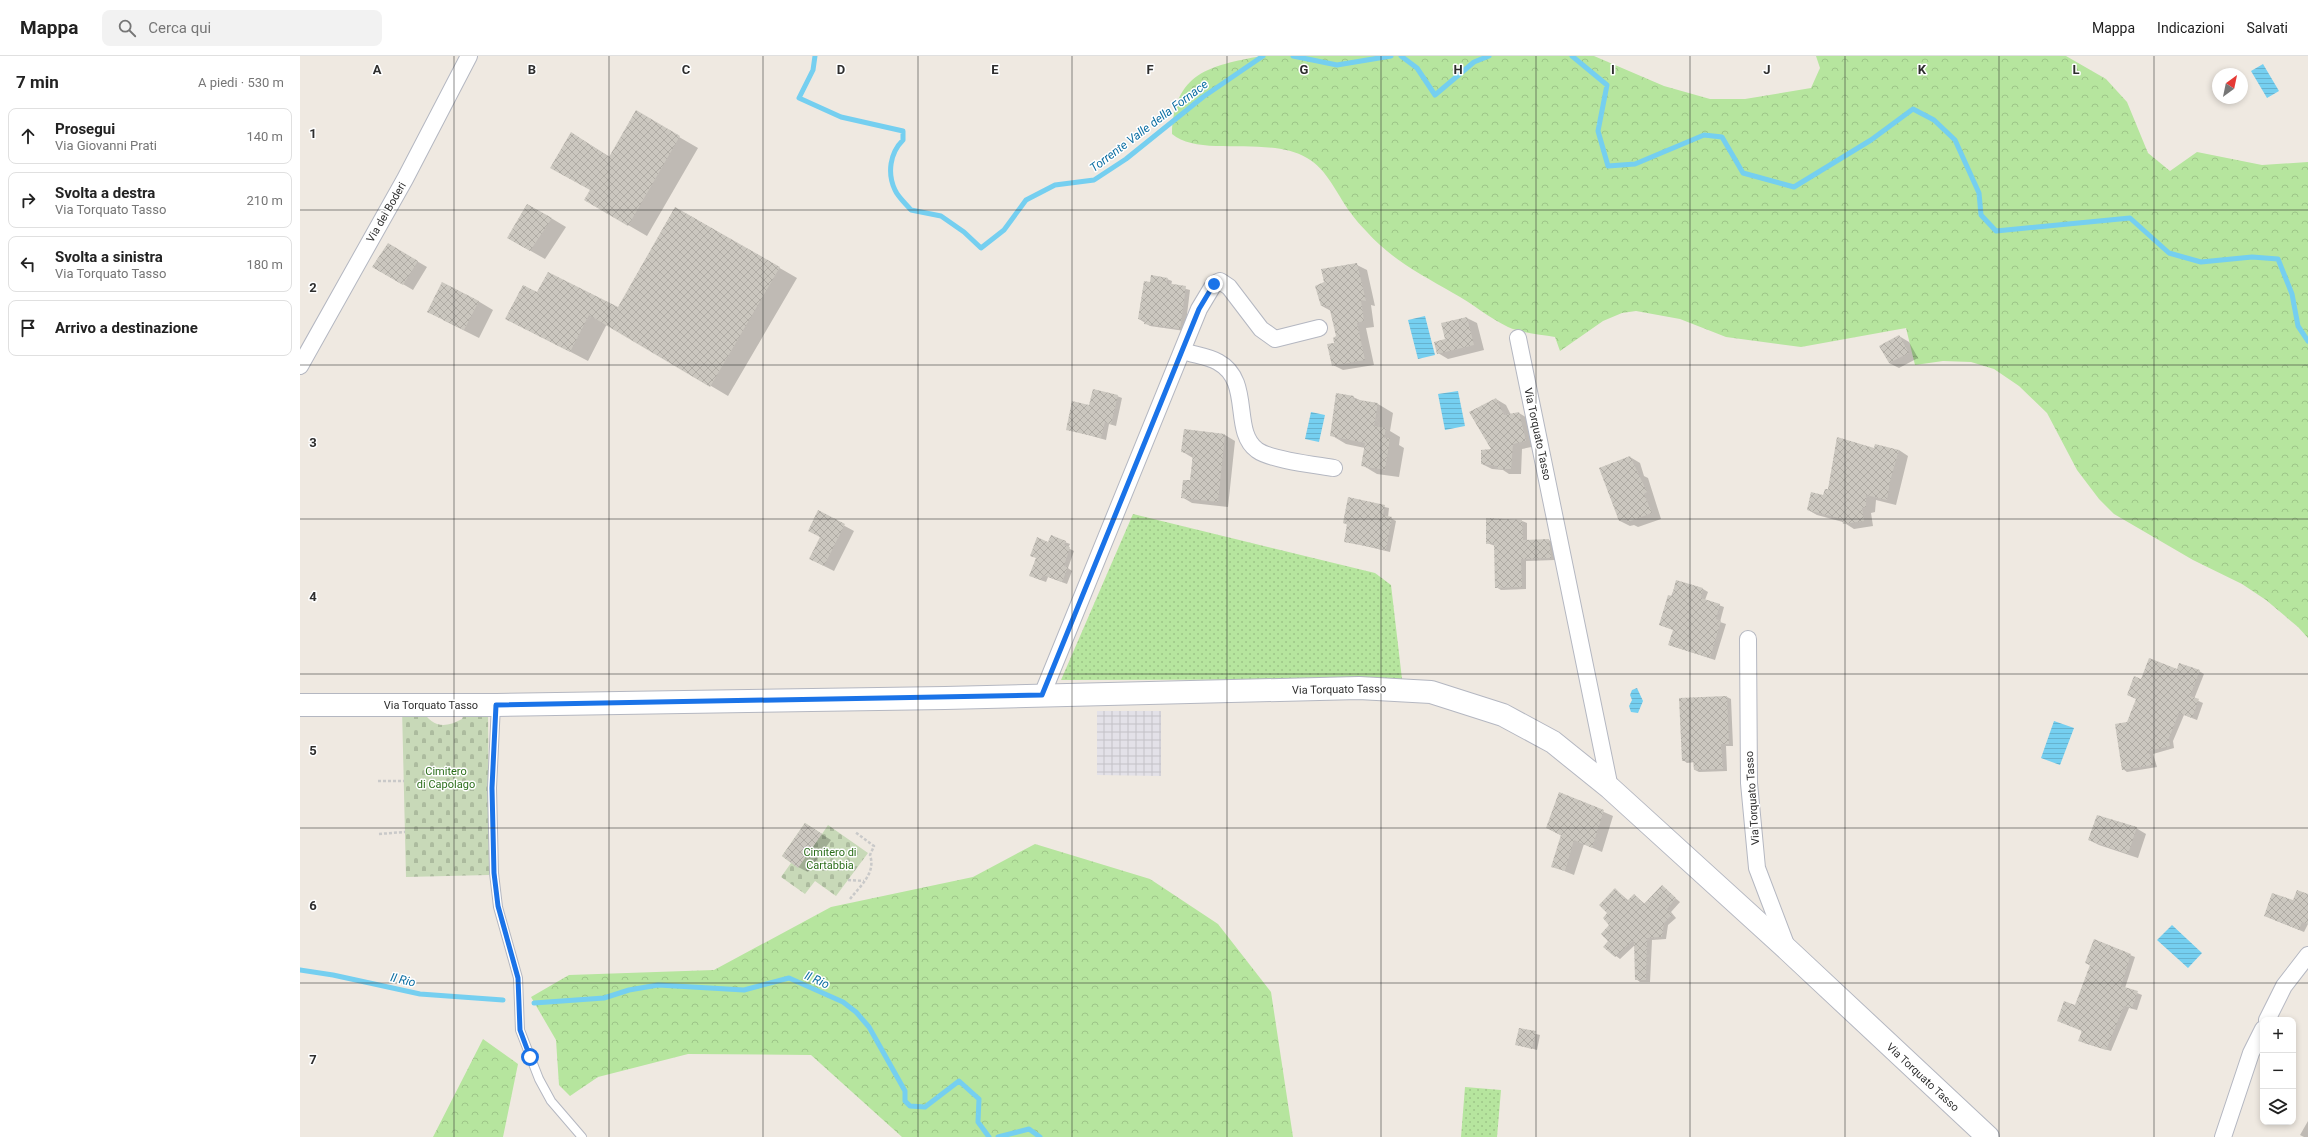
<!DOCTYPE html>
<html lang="it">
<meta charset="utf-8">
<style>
:root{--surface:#fff;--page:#f2f2f2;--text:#222;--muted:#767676;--line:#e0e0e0}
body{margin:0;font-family:Roboto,sans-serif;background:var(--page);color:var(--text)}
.controls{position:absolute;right:12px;bottom:12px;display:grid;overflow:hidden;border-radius:8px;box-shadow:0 2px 6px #0003}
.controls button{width:36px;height:36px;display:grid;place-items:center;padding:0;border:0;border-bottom:1px solid var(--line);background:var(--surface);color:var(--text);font:20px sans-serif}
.compass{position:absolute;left:1912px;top:12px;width:36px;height:36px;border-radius:50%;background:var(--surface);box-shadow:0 2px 6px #0003;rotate:33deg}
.stop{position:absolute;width:12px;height:12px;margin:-9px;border:3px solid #1a73e8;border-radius:50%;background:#fff}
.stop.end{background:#1a73e8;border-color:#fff;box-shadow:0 1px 4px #0008}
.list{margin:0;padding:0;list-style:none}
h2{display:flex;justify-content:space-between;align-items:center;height:52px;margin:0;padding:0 16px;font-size:17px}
h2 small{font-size:13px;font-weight:400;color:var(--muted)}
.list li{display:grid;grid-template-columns:26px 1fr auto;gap:12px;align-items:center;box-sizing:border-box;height:56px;margin:0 8px 8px;padding:0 8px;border:1px solid var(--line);border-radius:8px}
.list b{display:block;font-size:15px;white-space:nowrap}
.list p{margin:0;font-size:13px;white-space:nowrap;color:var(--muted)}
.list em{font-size:13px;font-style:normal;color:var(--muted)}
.icon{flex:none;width:22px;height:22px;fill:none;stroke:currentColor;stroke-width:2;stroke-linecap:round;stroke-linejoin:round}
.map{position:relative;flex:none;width:2008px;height:1081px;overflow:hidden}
header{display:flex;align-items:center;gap:24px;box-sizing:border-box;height:56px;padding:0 20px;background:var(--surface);border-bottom:1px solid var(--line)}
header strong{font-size:19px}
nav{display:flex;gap:22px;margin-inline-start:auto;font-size:14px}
.search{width:280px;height:36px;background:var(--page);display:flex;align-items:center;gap:10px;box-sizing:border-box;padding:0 14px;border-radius:8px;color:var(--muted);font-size:15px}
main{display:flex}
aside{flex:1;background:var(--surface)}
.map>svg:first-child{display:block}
.industrial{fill:url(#industrial-grid)}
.green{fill:url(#green-dots)}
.forest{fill:url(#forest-crowns)}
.cemetery{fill:url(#cemetery-stones)}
.water{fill:url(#water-rules)}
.shadow{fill:#0003}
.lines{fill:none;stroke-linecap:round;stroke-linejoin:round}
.stream{stroke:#75cff0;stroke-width:5}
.building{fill:url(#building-cross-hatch)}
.lane-casing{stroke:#b4b7c1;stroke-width:10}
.street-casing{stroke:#b4b7c1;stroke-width:18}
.secondary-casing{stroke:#b4b7c1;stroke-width:24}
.path{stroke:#c9c9c9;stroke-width:2.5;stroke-dasharray:3 2;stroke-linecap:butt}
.lane{stroke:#fff;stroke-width:8}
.street{stroke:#fff;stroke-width:16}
.secondary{stroke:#fff;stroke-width:22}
.route{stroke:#1a73e8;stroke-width:5}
.grid{fill:none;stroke:#2e2e2e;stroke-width:1;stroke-opacity:0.55}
.labels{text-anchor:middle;stroke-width:3;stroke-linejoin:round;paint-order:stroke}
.street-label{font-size:11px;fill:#2e2e2e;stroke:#fff}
.park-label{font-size:11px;fill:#2c6e1b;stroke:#fff}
.water-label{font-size:12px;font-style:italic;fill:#0d6fa3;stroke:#fff}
.grid-label{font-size:13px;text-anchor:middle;font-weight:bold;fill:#2e2e2e;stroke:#fff;stroke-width:3;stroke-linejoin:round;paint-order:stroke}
</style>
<header>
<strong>Mappa</strong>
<div class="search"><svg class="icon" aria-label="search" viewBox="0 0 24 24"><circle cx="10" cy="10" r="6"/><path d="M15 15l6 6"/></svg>Cerca qui</div>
<nav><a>Mappa</a><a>Indicazioni</a><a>Salvati</a></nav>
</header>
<main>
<aside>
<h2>7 min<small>A piedi · 530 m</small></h2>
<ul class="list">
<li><svg class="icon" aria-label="ahead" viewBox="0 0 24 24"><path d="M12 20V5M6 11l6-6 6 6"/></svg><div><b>Prosegui</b><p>Via Giovanni Prati</p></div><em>140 m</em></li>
<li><svg class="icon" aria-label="right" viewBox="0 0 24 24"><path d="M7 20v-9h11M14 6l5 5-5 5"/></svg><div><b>Svolta a destra</b><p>Via Torquato Tasso</p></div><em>210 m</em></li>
<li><svg class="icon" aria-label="left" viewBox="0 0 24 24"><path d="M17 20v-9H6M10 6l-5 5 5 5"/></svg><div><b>Svolta a sinistra</b><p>Via Torquato Tasso</p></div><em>180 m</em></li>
<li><svg class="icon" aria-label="arrive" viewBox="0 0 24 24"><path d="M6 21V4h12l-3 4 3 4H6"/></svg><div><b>Arrivo a destinazione</b></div></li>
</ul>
</aside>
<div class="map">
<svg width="2008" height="1081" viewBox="0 0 2008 1081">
<defs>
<pattern id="industrial-grid" width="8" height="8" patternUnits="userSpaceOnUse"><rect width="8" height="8" fill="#e3e1e8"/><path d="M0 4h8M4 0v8" fill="none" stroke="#c3c1c7"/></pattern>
<pattern id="green-dots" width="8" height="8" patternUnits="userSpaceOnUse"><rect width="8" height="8" fill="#b6e59e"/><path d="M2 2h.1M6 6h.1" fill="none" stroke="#9dc588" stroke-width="1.8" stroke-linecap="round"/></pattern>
<pattern id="forest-crowns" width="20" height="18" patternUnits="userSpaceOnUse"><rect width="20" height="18" fill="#b6e59e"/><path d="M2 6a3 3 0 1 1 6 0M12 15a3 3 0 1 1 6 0" fill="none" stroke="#9dc588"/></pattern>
<pattern id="cemetery-stones" width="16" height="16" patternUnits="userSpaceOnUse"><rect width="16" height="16" fill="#c8d9b8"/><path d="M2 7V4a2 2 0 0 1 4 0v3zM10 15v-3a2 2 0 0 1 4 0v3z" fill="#acbb9e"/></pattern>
<pattern id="water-rules" width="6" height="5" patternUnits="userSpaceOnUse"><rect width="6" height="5" fill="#75cff0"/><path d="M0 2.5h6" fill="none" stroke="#66b2ce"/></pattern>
<pattern id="building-cross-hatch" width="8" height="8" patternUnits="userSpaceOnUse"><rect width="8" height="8" fill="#cbc7bf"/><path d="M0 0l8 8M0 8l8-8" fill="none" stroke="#afaba4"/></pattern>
</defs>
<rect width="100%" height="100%" fill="#efe9e1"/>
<path class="industrial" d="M797,655H861V720L797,719Z"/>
<path class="green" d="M833,458L1075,517L1091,529L1102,623L761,624Z
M1165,1031L1201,1034L1197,1081H1161Z"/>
<path class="forest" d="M961,0H1294L1364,30L1410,43H1445L1511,32L1520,12L1516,0H1766L1806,23L1827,46L1848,97L1870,115L1897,96L1962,109L2008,106V582L1998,571L1966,544L1942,528L1893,504L1814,458L1799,443L1777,414L1747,357L1719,330L1694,313L1671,306L1643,305L1615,309L1606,272L1501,291L1426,281L1380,263L1336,255L1322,257L1303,265L1260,295L1255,281C1240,278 1221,277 1208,271C1189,262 1172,247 1153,237C1122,219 1092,204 1067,176C1061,170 1055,163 1050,156C1036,137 1027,113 1007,102C968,79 900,102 872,78C874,16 910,10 961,0Z
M735,788L850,823L918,868L971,936L993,1081H602L511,999L388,998L298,1021L270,1040L259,1029L256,984L231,941L269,919L414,914L531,851L673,821Z
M183,983L218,1008L203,1081H133Z"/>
<path class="cemetery" d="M167,651L188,653L189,819L106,821L102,652L121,653C132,671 144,673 162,663Z
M505,767L522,778L528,769L568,797L536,840L515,825L505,838L481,821L491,807L482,800Z"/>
<path class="water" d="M1963,8L1979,35L1967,42L1951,15Z
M1125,260L1135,299L1118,303L1108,264Z
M1158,335L1165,370L1145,374L1138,338Z
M1011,356L1025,359L1019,386L1005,383Z
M1337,632L1343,645L1338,657L1331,656L1329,650L1332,644L1330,639L1332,634Z
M1754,665L1774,672L1760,709L1741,702Z
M1872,869L1902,897L1888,912L1857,884Z"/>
<path class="shadow" d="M336,56L398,92L347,180L285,144L291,134L289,88L310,101Z
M376,152L497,222L428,340L307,268L288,305L223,271L238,237L318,253Z
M251,162L266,171L245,203L208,182Z
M88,188L127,211L113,234L74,211Z
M1057,209L1067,214L1075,250L1071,249L1074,271L1066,272L1074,309L1043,314L1033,309L1038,281L1031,255L1022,250Z
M867,223L872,225L871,229L890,234L885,275L850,270L839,263Z
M178,245L193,254L179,282L143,264Z
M1167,262L1177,267L1184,294L1148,303L1138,297L1146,284L1143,268Z
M1599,280L1609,286L1618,302L1599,312L1589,307Z
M817,340L822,342L816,370L809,368L806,384L767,373L790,350Z
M1053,341L1062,345L1078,348L1093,357L1090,375L1100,381L1099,389L1104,392L1099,421L1077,418L1062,409L1065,392L1046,388L1031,379Z
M1196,343L1206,349L1211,359L1219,357L1229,363L1236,390L1222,393L1221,418H1209L1203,414L1192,413L1182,408L1193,394Z
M885,374L925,379L935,385L928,451L892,447L882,441L891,426L893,402L883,396Z
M1574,393L1599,394L1608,400L1596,449L1576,444L1575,456L1571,457L1573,470L1554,473L1543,466L1517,459L1508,454Z
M1330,401L1340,407L1344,420L1348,422L1361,463L1338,471L1334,469L1330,470L1320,465Z
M1049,443L1089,452L1088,461L1096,465L1090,496L1045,485L1048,469L1044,467Z
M519,456L554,475L534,515L520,508L521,481Z
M1187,463L1222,465L1227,467V485L1249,484L1254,487L1255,504L1226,505V533L1201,534L1196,531L1195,490L1187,487Z
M765,486L770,488L768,492L774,495L768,512L772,515L767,528L748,521L746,526L735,522L737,502L731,499L749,487Z
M1377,525L1403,533L1408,536L1405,544L1424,551L1420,566L1426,568L1415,604L1369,589L1374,574L1360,569Z
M1878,615H1899L1904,618L1894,643L1903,647L1897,664L1884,659L1873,685L1874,692L1853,698L1857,711L1827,716L1823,713L1828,667L1837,643L1828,639L1841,624Z
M1427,641L1431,643L1433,690H1426L1427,715L1399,716L1395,714V706L1387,707L1383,704Z
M1260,737L1313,760L1302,796L1284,788L1274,819L1252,810L1262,780L1247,772Z
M1836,772L1846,778L1838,802L1799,789L1789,784Z
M515,774L531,784L508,816L498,811Z
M1362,831L1380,846L1371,856L1376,862L1368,869L1366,883L1352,884L1350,926H1340L1336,923L1335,889L1320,903L1316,900L1310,885L1308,857L1315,833L1329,845L1334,839L1345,848Z
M2008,839V868L2004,876L1970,862L1993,845Z
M1795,885L1835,901L1825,932L1842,939L1837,954L1829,952L1811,995L1784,987L1776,950L1791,910L1786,907Z
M1220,974L1240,979L1237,994L1216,988Z
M2008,1065V1081H2004L2000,1079Z"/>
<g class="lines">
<path class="stream" d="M515,0L513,14L499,42L541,61L603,75V84C590,97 587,117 595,134C598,141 606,148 611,154L641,160L664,176L681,192L704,174L726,144L755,129L794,124L826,103L903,41L963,0
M993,0L1037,9L1091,0
M1101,0L1117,12L1135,39L1174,6L1189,0
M1272,0L1307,29L1298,75L1308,110L1335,108L1404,79L1422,81L1443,117L1494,131L1571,84L1613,53L1634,64L1655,84L1679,137L1681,159L1696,175L1830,162L1869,197L1901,206L1952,201L1978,203L1992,238L1998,270L2008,285
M0,914L33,919L120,938L203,944
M234,947L304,942L329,934L358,929L444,934L489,922L543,946L556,956L569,971L605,1035V1045L610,1050L625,1051L659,1025L679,1043L678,1066L689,1081
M698,1081L729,1073L740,1081"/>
</g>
<path class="building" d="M336,54L380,80L328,170L284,144L290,134L250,112L271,76L309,101Z
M227,148L252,162L230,195L207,182Z
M375,151L480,211L410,331L289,259L270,296L205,263L223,229L237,236L248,216L318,251Z
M88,187L118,205L103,229L72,211Z
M1057,207L1066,245L1061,244L1064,265L1057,267L1065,304L1032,310L1027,288L1034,287L1033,282L1036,280L1029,250H1021L1015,230L1024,226L1021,213Z
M851,219L868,222L866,227L886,230L880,273L844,268L845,264L838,263L844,225L850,226Z
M142,226L179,245L164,274L127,256Z
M1167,261L1174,289L1137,298L1134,286L1145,283L1141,267Z
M1599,279L1609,297L1589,307L1579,290Z
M793,333L818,339L811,368L805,366L801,382L766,374L772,345L789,349Z
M1036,337L1054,340L1053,343L1078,347L1074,370L1086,372L1084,382H1090L1085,414L1061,410L1065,387L1030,380Z
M1196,342L1204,359L1219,356L1226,385L1213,388L1211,413H1198L1197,410L1181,408V394L1191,393L1169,356Z
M884,373L925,378L918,446L881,442L883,424H890L893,398L881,396Z
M1537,381L1574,392L1575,388L1599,394L1590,425L1587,444L1566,439V451L1562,452L1564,465L1543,468L1542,463L1507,454L1511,436L1523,439L1525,433H1528Z
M1330,400L1347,436L1344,438L1352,457L1328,466L1326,463L1319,465L1299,412Z
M1048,441L1085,449L1083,459L1092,461L1086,494L1044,486L1047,468L1043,467Z
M518,454L545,468L524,510L509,503L520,481L508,475Z
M1186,462L1222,464L1223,484L1249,483L1251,502L1221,503L1222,531L1195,532L1194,487L1186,488Z
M751,479L766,485L764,489L770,491L764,510L768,511L762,526L743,519L741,524L729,520L736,502L730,500L737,481L748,486Z
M1376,524L1403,532L1401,542L1420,548L1416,563L1421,565L1410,602L1368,589L1373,574L1359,569L1368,539L1372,540Z
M1849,602L1877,613L1879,607L1900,614L1890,640L1899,643L1892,662L1879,657L1869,682L1870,690L1849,695L1853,709L1822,714L1815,668L1827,666L1836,643L1827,639L1834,620L1841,623Z
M1427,640L1429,688H1421L1423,713L1394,714L1393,704L1382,705L1379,642Z
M1259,736L1304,754L1292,792L1274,784L1265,815L1251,811L1261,779L1246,772Z
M1797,759L1837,771L1828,798L1788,784Z
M505,767L522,778L498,812L482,800Z
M1362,829L1376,842L1367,853L1372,859L1364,867L1362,881L1347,882L1346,924H1335L1334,884L1315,901L1303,891L1308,885L1301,878L1309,869L1303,862L1307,857L1299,849L1315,832L1327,845L1334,838L1344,848Z
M1997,834L2008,838V868L2002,866L1999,874L1964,860L1972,837L1993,844Z
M1794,883L1831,898L1821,930L1838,935L1832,952L1824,950L1806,994L1778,985L1782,975L1757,965L1764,945L1775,949L1790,909L1785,907Z
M1219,972L1236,975L1232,993L1215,989Z"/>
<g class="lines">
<defs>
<path id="lane" d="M196,649L192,732L194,817L198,851L218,922L220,974L239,1023L251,1045L282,1081"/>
<path id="street" d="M1218,282L1310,732
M883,295C894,299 908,300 918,306C953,325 931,375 957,394C970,404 1017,409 1034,412
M0,310L105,123L169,0
M1448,583L1449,727L1457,812L1487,891
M742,639L899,253L914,228L920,225L929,231L961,273L975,283L1019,272
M1967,964L1984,930L2008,899
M1923,1081L1951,997L1963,973"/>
<path id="secondary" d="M0,649H196L645,642L1059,632L1131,636L1203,659L1253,686L1310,732L1488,894L1688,1081"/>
</defs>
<use href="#lane" class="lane-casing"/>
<use href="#street" class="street-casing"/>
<use href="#secondary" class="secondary-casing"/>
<path class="path" d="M78,725H104
M79,778L105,776
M548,824L564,825
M550,843C561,829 576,817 570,799L574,790L555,776"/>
<use href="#lane" class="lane"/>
<use href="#street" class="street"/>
<use href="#secondary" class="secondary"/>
</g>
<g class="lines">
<path class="route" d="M230,1001L220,974L218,922L198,850L194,817L192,732L196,649L742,639L899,253L914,228"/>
</g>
<path class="grid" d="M154,0V1081M309,0V1081M463,0V1081M618,0V1081M772,0V1081M927,0V1081M1081,0V1081M1236,0V1081M1390,0V1081M1545,0V1081M1699,0V1081M1854,0V1081M0,154H2008M0,309H2008M0,463H2008M0,618H2008M0,772H2008M0,927H2008"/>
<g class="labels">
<g class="street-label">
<text transform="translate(86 156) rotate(-60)" y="4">Via dei Boderi</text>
<text transform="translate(1238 378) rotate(78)" y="4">Via Torquato Tasso</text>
<text transform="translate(1039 633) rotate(-1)" y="4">Via Torquato Tasso</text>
<text x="131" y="653">Via Torquato Tasso</text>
<text transform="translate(1452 742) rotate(-94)" y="4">Via Torquato Tasso</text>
<text transform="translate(1623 1021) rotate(43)" y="4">Via Torquato Tasso</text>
</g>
<g class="park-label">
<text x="146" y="719">Cimitero<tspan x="146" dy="13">di Capolago</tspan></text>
<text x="530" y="800">Cimitero di<tspan x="530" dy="13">Cartabbia</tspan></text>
</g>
<g class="water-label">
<text transform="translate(849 70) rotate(-37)" y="4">Torrente Valle della Fornace</text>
<text transform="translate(103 924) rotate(13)" y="4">Il Rio</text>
<text transform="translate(517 924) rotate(24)" y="4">Il Rio</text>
</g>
</g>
<g class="grid-label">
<text x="77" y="18">A</text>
<text x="232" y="18">B</text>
<text x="386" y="18">C</text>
<text x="541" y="18">D</text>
<text x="695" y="18">E</text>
<text x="850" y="18">F</text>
<text x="1004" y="18">G</text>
<text x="1158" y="18">H</text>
<text x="1313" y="18">I</text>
<text x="1467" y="18">J</text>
<text x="1622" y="18">K</text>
<text x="1776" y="18">L</text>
<text x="13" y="82">1</text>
<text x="13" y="236">2</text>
<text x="13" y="391">3</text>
<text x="13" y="545">4</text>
<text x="13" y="699">5</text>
<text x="13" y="854">6</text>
<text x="13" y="1008">7</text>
</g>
</svg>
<div class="controls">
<button>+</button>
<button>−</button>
<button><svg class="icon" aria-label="layers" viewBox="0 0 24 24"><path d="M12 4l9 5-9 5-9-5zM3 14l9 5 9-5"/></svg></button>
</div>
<svg class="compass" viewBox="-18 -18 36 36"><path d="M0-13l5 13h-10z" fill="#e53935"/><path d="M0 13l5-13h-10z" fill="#767676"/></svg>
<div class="stop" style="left:230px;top:1001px"></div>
<div class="stop end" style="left:914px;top:228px"></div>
</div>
</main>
